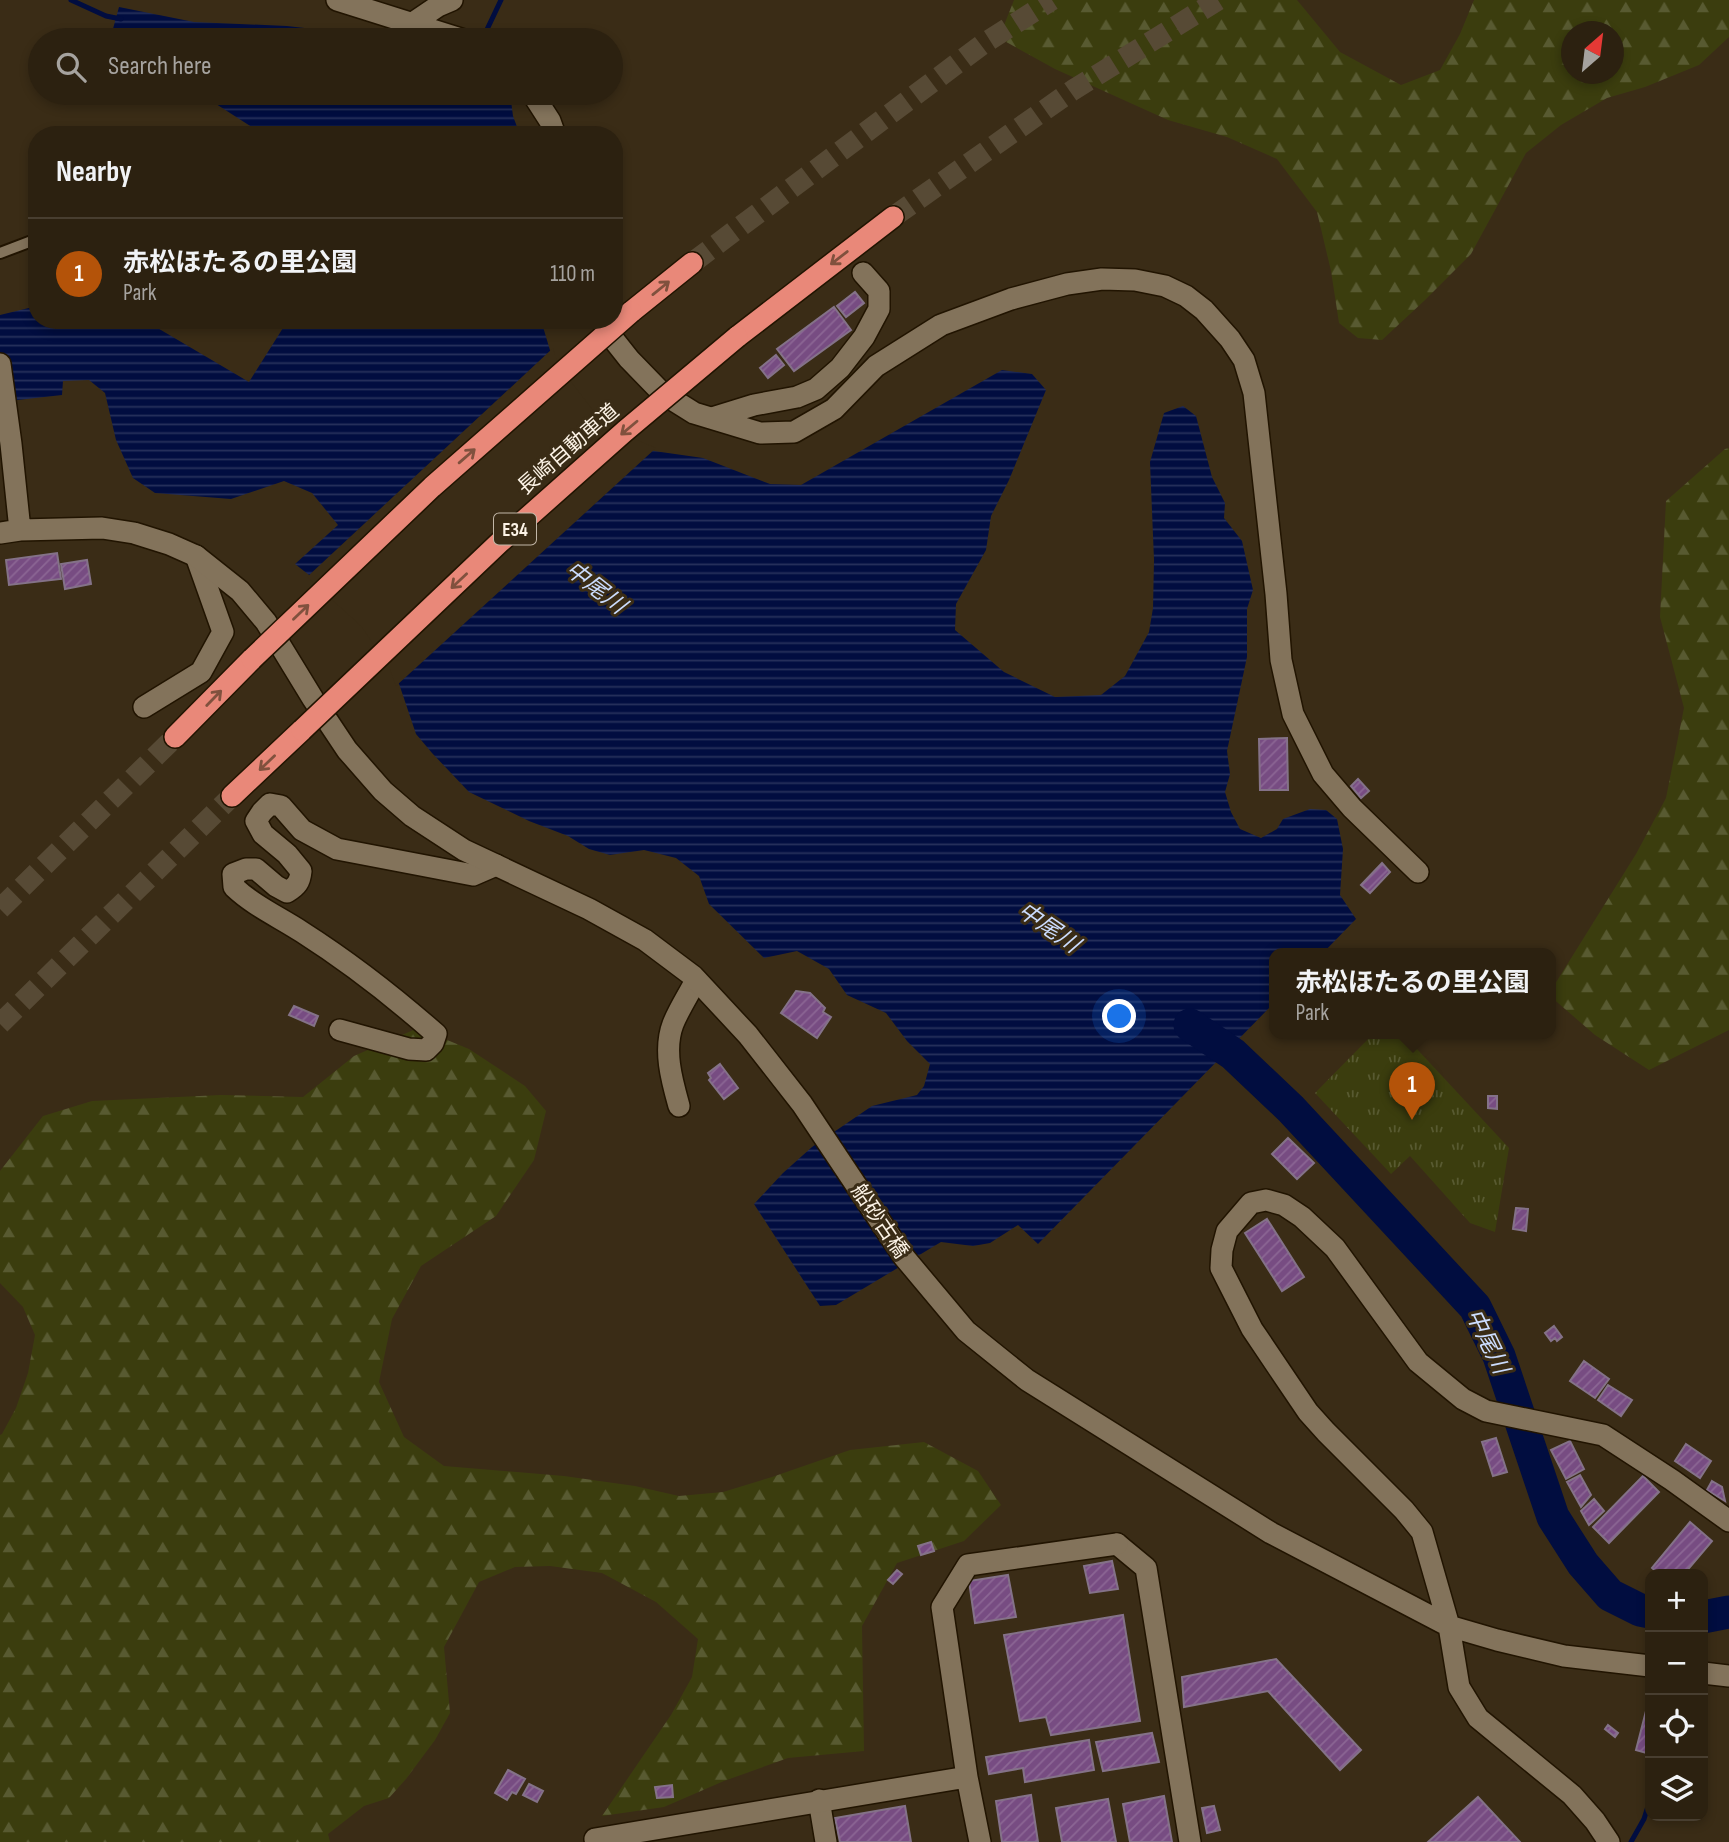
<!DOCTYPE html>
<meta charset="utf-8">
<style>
:root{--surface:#2c2110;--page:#382e1e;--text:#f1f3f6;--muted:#a6a39f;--line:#483e30;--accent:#b45309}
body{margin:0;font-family:"Sofia Sans Condensed","Noto Sans JP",sans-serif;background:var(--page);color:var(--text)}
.controls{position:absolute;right:21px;bottom:21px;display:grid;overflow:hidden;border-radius:14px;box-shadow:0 4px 10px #0003}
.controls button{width:63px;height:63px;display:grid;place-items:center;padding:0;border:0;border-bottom:2px solid var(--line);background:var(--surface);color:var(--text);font:35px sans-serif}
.compass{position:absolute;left:1561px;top:21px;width:63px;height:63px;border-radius:50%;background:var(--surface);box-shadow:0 4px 10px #0003;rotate:28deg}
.you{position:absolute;left:1120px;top:1017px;width:24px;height:24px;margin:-18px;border:5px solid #fff;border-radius:50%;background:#1a73e8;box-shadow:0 0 0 10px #1a73e833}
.badge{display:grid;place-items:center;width:46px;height:46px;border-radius:50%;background:var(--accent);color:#fff;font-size:23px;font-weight:700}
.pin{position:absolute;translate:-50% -58px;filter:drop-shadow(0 2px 4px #0008)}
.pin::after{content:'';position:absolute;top:37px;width:24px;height:21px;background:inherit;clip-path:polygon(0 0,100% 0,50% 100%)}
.popup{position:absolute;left:1269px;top:948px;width:287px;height:91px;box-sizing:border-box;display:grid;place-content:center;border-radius:14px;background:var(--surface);filter:drop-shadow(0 2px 5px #0005);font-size:23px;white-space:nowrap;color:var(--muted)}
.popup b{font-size:26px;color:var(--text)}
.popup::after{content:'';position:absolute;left:50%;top:100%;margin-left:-14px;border:14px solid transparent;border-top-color:var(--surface)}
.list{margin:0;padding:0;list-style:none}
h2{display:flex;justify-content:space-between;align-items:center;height:91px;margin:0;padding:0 28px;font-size:30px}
h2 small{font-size:23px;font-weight:400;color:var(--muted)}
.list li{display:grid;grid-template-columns:46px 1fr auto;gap:21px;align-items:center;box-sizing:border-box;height:112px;padding:0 28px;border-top:2px solid var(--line)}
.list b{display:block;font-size:26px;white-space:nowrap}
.list p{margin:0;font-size:23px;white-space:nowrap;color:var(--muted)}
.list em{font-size:23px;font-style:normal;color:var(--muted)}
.icon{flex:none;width:38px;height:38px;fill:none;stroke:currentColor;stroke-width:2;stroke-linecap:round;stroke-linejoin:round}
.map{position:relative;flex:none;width:1729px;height:1842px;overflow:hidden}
.search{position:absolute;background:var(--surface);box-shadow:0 4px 10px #0003;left:28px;top:28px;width:595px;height:77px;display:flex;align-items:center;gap:18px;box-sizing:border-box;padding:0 24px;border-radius:38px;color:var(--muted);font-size:26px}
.panel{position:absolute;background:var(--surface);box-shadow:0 4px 10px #0003;left:28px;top:126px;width:595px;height:203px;border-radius:28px}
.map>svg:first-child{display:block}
.grass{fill:url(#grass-tufts)}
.forest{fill:url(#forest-firs);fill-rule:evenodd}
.water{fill:url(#water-rules)}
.pier{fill:#3a2c16}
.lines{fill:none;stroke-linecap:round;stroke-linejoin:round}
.stream{stroke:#010d40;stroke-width:5}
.river{stroke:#010d40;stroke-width:33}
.building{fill:url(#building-hatch);stroke:#847288;stroke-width:2}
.motorway-tunnel{stroke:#574a35;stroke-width:21;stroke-dasharray:21 10;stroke-linecap:butt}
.service-casing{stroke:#211401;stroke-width:14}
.minor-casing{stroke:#211401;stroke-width:24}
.tertiary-casing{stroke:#211401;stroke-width:24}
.motorway-casing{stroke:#211401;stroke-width:24}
.service{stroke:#83735b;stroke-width:10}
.minor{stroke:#83735b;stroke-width:21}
.tertiary{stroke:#83735b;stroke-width:21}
.motorway{stroke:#e98879;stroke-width:21}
.motorway-bridge-casing{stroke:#211401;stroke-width:24;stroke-linecap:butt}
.motorway-bridge{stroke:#e98879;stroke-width:21}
.oneway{stroke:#80513e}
.labels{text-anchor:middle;stroke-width:6;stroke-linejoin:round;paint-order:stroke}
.shield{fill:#3a2c16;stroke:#c2b7a8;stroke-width:2}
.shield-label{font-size:19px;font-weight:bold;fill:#fcf3e6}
.street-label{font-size:21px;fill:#fcf3e6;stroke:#3a2c16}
.water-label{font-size:23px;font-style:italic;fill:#cbdcfe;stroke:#3a2c16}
</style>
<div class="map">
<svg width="1729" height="1842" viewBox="0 0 1729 1842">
<defs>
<pattern id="grass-tufts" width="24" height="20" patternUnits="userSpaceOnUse" patternTransform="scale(1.75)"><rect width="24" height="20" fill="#3b3d0e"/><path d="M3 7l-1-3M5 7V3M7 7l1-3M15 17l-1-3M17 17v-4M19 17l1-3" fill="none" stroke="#585a31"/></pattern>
<pattern id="forest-firs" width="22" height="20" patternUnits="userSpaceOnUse" patternTransform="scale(1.75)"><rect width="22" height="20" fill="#3b3d0e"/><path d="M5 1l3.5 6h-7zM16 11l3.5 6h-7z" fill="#585a31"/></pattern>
<pattern id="water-rules" width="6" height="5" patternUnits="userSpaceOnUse" patternTransform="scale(1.75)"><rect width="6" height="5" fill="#010d40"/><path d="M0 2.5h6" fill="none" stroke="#27315c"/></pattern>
<pattern id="building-hatch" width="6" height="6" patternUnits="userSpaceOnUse" patternTransform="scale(1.75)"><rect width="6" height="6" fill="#774c82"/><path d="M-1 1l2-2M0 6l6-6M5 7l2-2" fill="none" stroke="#8b6694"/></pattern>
</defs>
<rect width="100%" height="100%" fill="#3a2c16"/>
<path class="grass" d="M1373,1034H1403L1509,1148L1495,1232L1470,1223L1410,1156L1391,1174L1315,1093Z"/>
<path class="forest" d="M1014,0H1297L1340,52L1401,85L1440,70L1460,34L1474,0H1729V37L1699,65L1645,87L1607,98L1561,125L1526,153L1471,254L1424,301L1382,340L1358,338L1339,323L1331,271L1317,212L1277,159L1227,137L1168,120L1055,69L999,38ZM1572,32H1614V74H1572Z
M1729,448V1030L1649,1070L1595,1035L1550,996V992L1636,854L1666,798L1684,708L1660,617L1666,501L1725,449Z
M418,1028L469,1049L525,1086L546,1111L534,1160L496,1216L421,1266L392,1319L379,1382L404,1437L444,1466L564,1476L635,1486L679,1496L723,1492L772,1477L850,1450L924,1442L978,1471L1001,1505L964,1541L897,1563L862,1626L864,1751L788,1758L724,1781L664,1807L602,1816L671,1715L692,1677L698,1639L656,1602L602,1573L550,1566L515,1567L479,1582L444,1647L450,1713L435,1740L406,1779L389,1798L364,1806L328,1834L330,1842H0V1435L2,1434L16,1408L28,1373L35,1335L23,1307L0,1283V1171L43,1116L92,1101L221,1095L303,1097L354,1056Z"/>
<path class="water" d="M119,7L194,22L287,26L375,36L391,40H117L111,36Z
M199,93H510L513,116L520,135H264Z
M37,306V320H144L249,382L288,320H541L555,367L604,430L654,451L703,458L770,484L801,485L1002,370L1032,374L1046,390L1009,480L991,516L986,550L956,604L955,630L1004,672L1055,697L1101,695L1125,676L1149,632L1153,608L1154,560L1150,462L1164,413L1183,406L1196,416L1212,477L1225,503L1224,518L1242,541L1253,590L1247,609V657L1227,751L1230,774L1225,792L1231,812L1240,829L1261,838L1277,829L1283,819L1310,809L1326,810L1337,819L1343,849L1340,895L1356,919L1322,954H1274V1003L1038,1244L1018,1225L990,1243L973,1246L941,1242L836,1305L820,1306L754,1204L783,1173L812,1147L872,1106L917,1095L924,1086L930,1064L907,1041L886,1013L847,995L829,969L797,951L764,958L709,904L699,876L676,858L644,850L610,855L589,849L568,836L529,821L469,792L432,753L416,734L393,666L363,624L313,578L295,564L338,525L312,493L284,481L231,499L155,493L133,478L116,440L105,393L89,380L63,381L62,395L0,402V315Z"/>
<path class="pier" d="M553,348L558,365L606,427L656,448L396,686L389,667L361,626L307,577Z"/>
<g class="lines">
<path class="stream" d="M71,0L106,16L121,19
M482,40L501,0
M1631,1842L1644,1819L1650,1800"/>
<path class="river" d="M1190,1025L1233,1054L1291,1109L1475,1307L1499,1356L1553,1517L1583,1564L1610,1595L1640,1610L1650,1612
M1703,1617L1729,1612"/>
</g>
<path class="building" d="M855,292L864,303L846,317L837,306Z
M834,307L851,330L794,371L777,349Z
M776,355L784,365L768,378L760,368Z
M57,553L61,579L9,585L6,560Z
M87,560L91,584L65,589L61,564Z
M1287,738L1288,790H1260L1259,739Z
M1358,779L1369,791L1361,798L1351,786Z
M1382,863L1390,872L1370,893L1361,885Z
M796,991L810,993L825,1008L823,1012L831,1017L817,1038L781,1013Z
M294,1006L318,1016L314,1026L289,1015Z
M720,1064L738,1088L724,1099L709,1080L711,1078L708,1073Z
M1488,1096H1497V1109L1488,1108Z
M1288,1138L1314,1163L1297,1179L1272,1154Z
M1516,1208L1528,1209L1526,1231L1513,1229Z
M1267,1219L1304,1277L1282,1291L1245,1233Z
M1554,1326L1562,1337L1557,1341L1555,1338L1551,1341L1545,1333Z
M1584,1361L1609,1379L1595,1398L1570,1381Z
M1608,1385L1632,1400L1621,1416L1598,1400Z
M1496,1438L1507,1472L1493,1476L1482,1442Z
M1570,1441L1584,1469L1566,1479L1551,1450Z
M1686,1444L1711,1461L1700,1478L1675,1461Z
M1580,1475L1591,1495L1581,1507L1567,1482Z
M1643,1476L1659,1492L1609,1543L1593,1527Z
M1712,1481L1722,1487L1725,1501L1707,1490Z
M1594,1499L1604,1511L1589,1525L1581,1511Z
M1690,1522L1712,1541L1685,1573L1682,1571L1679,1574H1659L1652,1568Z
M931,1542L934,1551L921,1555L918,1546Z
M1112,1561L1118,1589L1090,1593L1084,1566Z
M897,1570L902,1574L893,1584L888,1580Z
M1008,1575L1016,1617L975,1623L969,1581Z
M1123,1615L1140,1721L1051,1735L1046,1717L1020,1721L1004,1635Z
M1276,1659L1361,1750L1340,1770L1268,1691L1184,1707L1182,1677Z
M1646,1711L1650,1712V1754L1636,1750Z
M1608,1725L1618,1733L1615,1737L1605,1729Z
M1152,1733L1159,1762L1103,1771L1096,1742Z
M1089,1740L1094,1770L1025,1782L1023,1768L989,1774L986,1757Z
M508,1770L525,1779L516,1794L512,1792L507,1800L495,1793Z
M529,1784L543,1791L537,1802L523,1795Z
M672,1785L673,1797L657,1798L655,1787Z
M1031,1795L1038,1842H1002L996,1801Z
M1164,1796L1172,1842H1130L1123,1804Z
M1478,1797L1520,1842H1428Z
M1108,1799L1116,1842H1062L1056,1808Z
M905,1806L911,1842H840L835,1818Z
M1214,1806L1220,1830L1207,1833L1202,1808Z"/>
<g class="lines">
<path class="motorway-tunnel" d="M893,217L1073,90L1218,0
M692,263L983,44L1052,0
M0,909L175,737
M0,1024L232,796"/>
<defs>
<path id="service" d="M0,253L37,239"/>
<path id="minor" d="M337,0L464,40
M413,23L438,6L452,0
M532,93L550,121L555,135
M604,320L610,335L629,359L662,393L694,413L760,433L794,432L834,409L876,366L941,325L1011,299L1067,284L1102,279L1135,280L1165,286L1186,296L1204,310L1230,339L1244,360L1254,393L1276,594L1281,660L1293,714L1323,774L1352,808L1418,872
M712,418L754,405L797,397L816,389L840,368L864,337L879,309V291L863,273
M144,707L201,672L223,632L196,556
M340,1030L409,1049L426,1050L433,1043L436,1034C394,997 349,962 302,932C279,917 254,906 234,887L233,874L246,869H256L276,886L287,892C297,886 300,882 301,871L287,854L263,834L256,821L262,812L270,804L281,806L302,830L337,849L473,875L496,865
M679,1106C672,1081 663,1050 673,1024C679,1009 689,994 696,980
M1117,1544L1146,1568L1190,1842
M819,1800L826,1842"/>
<path id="tertiary" d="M0,364L11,444L20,530
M0,533L20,530L102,528L134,533L169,544L196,556L240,591L266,622L313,699L347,750L383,791L412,816L464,850L589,909L645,940L693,976L748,1035L802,1104L904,1257L966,1331L1027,1380L1271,1533L1449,1626L1497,1640L1564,1656L1650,1666
M1703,1673L1729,1676
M596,1842L595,1839L967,1777
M980,1842L967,1777L942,1607L968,1565L1117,1544
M1609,1842L1595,1821L1572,1795L1478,1718L1459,1687L1449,1626L1422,1532L1404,1510L1326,1432L1308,1412L1252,1329L1221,1268L1222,1250L1227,1231L1251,1203L1266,1200L1284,1205L1302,1217L1335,1248L1418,1362L1463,1399L1486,1411L1603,1435L1672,1480L1729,1521"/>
<path id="motorway" d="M631,312L692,263
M737,337L893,217
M175,737L252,659
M232,796L302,730"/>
</defs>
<use href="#service" class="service-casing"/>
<use href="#minor" class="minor-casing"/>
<use href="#tertiary" class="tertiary-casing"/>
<use href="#motorway" class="motorway-casing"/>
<use href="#service" class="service"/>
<use href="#minor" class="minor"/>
<use href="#tertiary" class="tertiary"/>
<use href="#motorway" class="motorway"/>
<defs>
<path id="motorway-bridge" d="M252,659L432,487L631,312
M302,730L500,542L625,431L737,337"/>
</defs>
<use href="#motorway-bridge" class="motorway-bridge-casing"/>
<use href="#motorway-bridge" class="motorway-bridge"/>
</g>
<defs><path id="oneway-shaft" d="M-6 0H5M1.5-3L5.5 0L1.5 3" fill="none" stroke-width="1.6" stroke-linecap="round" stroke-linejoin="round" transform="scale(1.75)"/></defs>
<g class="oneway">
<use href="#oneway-shaft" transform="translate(839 258) rotate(142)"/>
<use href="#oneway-shaft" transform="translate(661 288) rotate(-39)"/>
<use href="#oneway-shaft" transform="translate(629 428) rotate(140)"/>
<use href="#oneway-shaft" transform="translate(467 456) rotate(-41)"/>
<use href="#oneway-shaft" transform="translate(459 581) rotate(137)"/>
<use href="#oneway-shaft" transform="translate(301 612) rotate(-44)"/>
<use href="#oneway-shaft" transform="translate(214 698) rotate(-46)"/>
<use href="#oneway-shaft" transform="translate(267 763) rotate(136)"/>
</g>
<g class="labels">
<rect class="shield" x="494" y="513.5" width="42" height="31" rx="5"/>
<g class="shield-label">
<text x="515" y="536">E34</text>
</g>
<g class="street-label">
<text transform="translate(568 449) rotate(-41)" y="7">長崎自動車道</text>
<text transform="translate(880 1221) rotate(56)" y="7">船砂古橋</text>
</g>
<g class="water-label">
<text transform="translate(596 587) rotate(38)" y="8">中尾川</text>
<text transform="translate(1049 927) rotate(35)" y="8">中尾川</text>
<text transform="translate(1488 1341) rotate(64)" y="8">中尾川</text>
</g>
</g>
</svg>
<div class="controls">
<button>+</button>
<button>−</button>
<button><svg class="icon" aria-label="locate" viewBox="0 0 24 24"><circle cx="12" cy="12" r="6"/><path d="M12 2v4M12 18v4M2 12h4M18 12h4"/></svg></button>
<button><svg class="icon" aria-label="layers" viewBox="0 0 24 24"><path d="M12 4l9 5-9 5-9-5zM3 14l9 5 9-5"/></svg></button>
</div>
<svg class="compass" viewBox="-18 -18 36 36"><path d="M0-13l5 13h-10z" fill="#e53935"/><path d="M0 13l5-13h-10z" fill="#a6a39f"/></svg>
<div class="you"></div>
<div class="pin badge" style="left:1412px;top:1120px">1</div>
<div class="popup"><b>赤松ほたるの里公園</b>Park</div>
<div class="search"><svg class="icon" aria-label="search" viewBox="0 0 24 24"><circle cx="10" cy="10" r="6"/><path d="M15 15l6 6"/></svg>Search here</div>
<section class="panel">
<h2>Nearby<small></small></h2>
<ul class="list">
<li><span class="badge">1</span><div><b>赤松ほたるの里公園</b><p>Park</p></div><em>110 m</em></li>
</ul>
</section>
</div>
